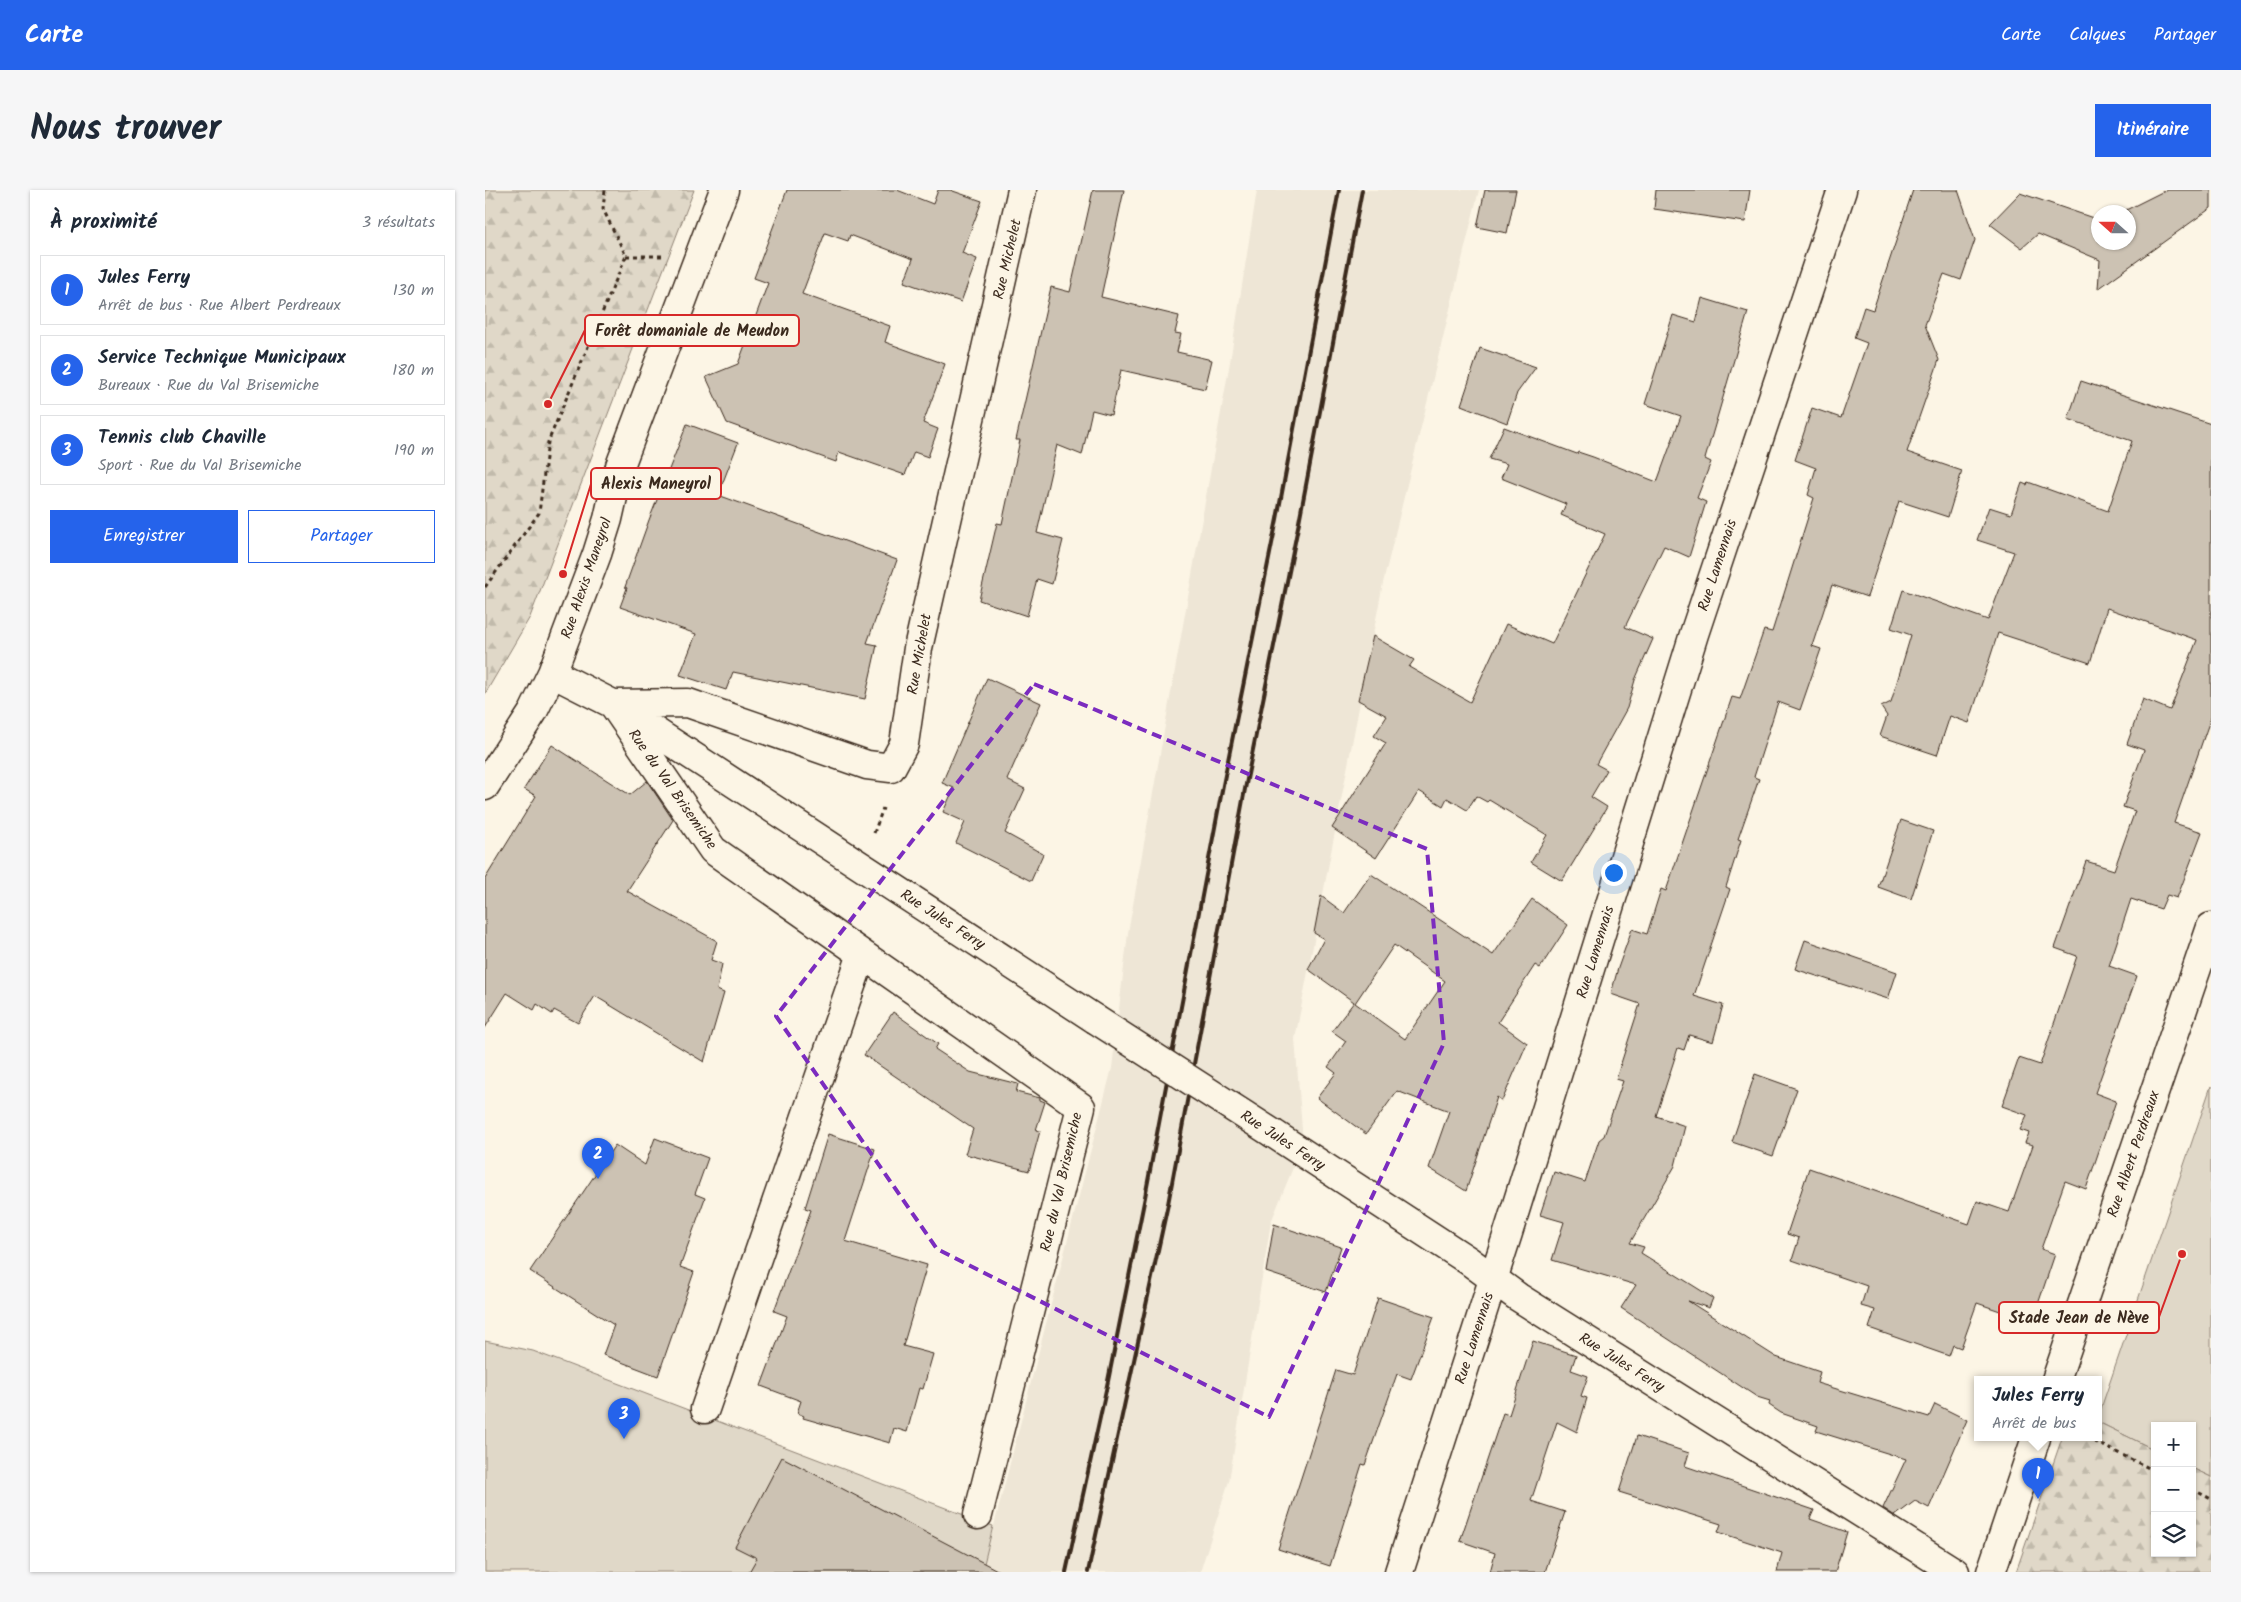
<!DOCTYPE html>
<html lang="fr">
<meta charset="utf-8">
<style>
:root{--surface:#fff;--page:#f6f6f7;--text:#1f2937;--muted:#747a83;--line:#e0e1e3;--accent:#2563eb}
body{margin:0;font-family:Kalam,sans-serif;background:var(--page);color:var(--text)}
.controls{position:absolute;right:15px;bottom:15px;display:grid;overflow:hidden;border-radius:0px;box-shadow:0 1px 4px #0004}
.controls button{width:45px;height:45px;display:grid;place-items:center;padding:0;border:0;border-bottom:1px solid var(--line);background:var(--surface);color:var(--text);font:25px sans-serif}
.compass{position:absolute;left:1606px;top:15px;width:45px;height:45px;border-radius:50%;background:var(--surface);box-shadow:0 1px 4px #0004;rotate:291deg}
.you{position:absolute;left:1128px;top:682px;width:18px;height:18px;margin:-12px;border:4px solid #fff;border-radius:50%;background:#1a73e8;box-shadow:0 0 0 8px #1a73e833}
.badge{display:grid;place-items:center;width:32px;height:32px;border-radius:50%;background:var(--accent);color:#fff;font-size:16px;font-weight:700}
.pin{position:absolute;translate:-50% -41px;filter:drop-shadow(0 1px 2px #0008)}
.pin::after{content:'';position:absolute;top:26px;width:18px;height:15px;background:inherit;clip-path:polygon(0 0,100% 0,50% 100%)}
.popup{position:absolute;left:1489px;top:1186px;width:128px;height:65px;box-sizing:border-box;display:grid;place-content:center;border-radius:0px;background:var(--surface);filter:drop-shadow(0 1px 4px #0005);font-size:16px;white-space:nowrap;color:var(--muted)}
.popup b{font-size:19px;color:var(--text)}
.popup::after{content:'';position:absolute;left:50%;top:100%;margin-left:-10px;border:10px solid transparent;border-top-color:var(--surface)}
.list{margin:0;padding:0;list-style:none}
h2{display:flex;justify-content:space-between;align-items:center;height:65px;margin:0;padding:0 20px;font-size:21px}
h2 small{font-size:16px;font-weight:400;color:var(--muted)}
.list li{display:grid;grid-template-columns:32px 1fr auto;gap:15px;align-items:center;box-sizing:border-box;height:70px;margin:0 10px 10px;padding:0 10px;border:1px solid var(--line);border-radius:0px}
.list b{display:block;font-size:19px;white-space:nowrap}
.list p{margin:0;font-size:16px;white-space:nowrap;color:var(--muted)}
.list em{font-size:16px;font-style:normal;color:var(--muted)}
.actions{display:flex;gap:10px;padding:15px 20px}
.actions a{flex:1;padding:11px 0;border:1px solid var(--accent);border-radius:0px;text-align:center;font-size:18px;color:var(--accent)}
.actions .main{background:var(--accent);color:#fff}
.icon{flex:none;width:28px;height:28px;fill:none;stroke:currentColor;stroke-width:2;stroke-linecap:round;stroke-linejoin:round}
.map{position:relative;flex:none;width:1726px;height:1382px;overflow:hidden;border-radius:0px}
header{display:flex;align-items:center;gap:30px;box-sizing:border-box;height:70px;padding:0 25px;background:var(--accent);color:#fff}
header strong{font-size:24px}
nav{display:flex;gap:28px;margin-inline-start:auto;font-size:18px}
.intro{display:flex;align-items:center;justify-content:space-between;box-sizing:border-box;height:120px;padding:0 30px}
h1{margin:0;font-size:35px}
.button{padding:12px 22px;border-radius:0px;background:var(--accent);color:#fff;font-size:18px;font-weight:700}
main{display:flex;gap:30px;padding:0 30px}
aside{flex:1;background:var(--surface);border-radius:0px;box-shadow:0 1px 4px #0004}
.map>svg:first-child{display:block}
.built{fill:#eee6d6}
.grass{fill:#e0d8c8;stroke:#8e8173}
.forest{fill:url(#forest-firs);stroke:#8e8173}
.building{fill:#ccc2b3;stroke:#3b2a1e;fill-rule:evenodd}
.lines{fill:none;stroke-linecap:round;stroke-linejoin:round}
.street-casing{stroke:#3b2a1e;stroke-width:31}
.path{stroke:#3b2a1e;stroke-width:3;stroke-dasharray:4 4;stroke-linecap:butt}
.street{stroke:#fcf5e5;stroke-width:28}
.rail{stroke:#3b2a1e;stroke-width:4}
.street-bridge-casing{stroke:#3b2a1e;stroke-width:31;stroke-linecap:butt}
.street-bridge{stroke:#fcf5e5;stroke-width:28}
.marked{fill:none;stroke:#7b2cbf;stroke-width:4;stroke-dasharray:10 6;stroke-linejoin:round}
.labels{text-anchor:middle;stroke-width:4;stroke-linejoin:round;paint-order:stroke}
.street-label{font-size:15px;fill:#3b2a1e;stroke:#fcf5e5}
.leader{fill:none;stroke:#d62828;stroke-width:2}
.callout-dot{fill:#d62828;stroke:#fcf5e5;stroke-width:2}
.callout{fill:#fcf5e5;stroke:#d62828;stroke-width:2}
.callout-label{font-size:16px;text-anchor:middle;font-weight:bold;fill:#3b2a1e}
</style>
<header>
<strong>Carte</strong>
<nav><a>Carte</a><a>Calques</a><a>Partager</a></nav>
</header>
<div class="intro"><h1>Nous trouver</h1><a class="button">Itinéraire</a></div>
<main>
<aside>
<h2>À proximité<small>3 résultats</small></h2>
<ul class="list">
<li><span class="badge">1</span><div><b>Jules Ferry</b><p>Arrêt de bus · Rue Albert Perdreaux</p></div><em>130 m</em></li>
<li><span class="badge">2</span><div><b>Service Technique Municipaux</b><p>Bureaux · Rue du Val Brisemiche</p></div><em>180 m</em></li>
<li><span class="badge">3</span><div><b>Tennis club Chaville</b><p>Sport · Rue du Val Brisemiche</p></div><em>190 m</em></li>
</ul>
<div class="actions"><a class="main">Enregistrer</a><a>Partager</a></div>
</aside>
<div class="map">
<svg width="1726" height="1382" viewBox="0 0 1726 1382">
<defs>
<pattern id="forest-firs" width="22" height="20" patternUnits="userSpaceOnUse" patternTransform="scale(1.25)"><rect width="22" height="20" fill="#e0d8c8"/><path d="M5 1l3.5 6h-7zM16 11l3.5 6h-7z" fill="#c1baab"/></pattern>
</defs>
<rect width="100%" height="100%" fill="#fcf5e5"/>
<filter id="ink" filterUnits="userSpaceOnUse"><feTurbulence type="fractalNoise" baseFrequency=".02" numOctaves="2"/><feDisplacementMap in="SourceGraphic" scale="10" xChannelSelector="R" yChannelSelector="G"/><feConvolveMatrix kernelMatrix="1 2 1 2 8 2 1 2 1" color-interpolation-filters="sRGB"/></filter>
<g filter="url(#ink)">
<path class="built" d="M772,0H994L898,393L810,849L818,953L786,1032L744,1291L715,1382H497L627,878L643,743L745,172Z"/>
<path class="grass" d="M1726,896V1287L1707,1278V1236H1670V1260L1613,1232V1227Z
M0,1151L48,1161L508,1336L497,1382H0Z"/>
<path class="forest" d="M0,0H209L45,427L0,504Z
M1613,1232L1670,1260V1363H1707V1278L1726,1287V1382H1531L1577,1248H1613Z"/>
<path class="building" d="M302,0H412L448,14L453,0H465L497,11L477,63L492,69L476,112L419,92L428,69L365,45L363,51L340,43L317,104L405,136L400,152L460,174L438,233L453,239L443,267L429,262L420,285L354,262L351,272L242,233L221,187L253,174L283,93L269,88Z
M608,0H639L616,107L694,126L690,143L696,144L692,162L727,170L720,199L636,180L626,225L607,220L597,265L572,255L552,343L578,350L567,394L552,389L542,426L494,410L512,333L517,334L535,250H531L566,97L585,102Z
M1000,0H1031L1022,43L992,37Z
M1171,0H1265L1260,32L1169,19Z
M1428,0H1473L1490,50L1476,90L1459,84L1440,135L1454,170L1422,262L1477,281L1463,327L1414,311L1382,407L1347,395L1327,456L1336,459L1315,520L1293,512L1269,587L1274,589L1253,649L1256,650L1241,697L1245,699L1209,806L1238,815L1228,852L1204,845L1199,860L1193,858L1171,926L1200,936L1190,976L1145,1053L1159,1057L1156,1063L1228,1108L1224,1118L1203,1111L1291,1167L1335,1182L1332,1193L1444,1227L1450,1214L1482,1230L1444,1318L1430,1311L1410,1326L1398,1318L1421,1269L1331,1241L1333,1236L1296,1223L1284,1215L1285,1211L1272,1207L1136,1118L1151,1095L1067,1070L1079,1032L1055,1025L1069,982L1100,992L1114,950L1119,946L1138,891L1131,889L1155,814L1126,804L1133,778L1147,739L1162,744L1176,699L1181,701L1247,507L1255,509L1279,440L1287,442L1329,308L1323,305L1331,278L1310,270L1327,218L1356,228L1382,153L1369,148L1379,117L1388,120Z
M1681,0H1726V18L1613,99L1615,70L1553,44L1537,58L1505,34L1535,3L1614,30V52H1644V22H1637Z
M1217,108L1263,122L1220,269L1226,272L1212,308L1221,312L1204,367L1179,356L1140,437L1168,449L1150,490L1142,518L1111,574L1122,580L1106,607L1122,617L1077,691L1046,672L1062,645L1004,610L1002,612L991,606L982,620L962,608L958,616L934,601L891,668L847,638L901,553L889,546L902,526L873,510L888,446L929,470L924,477L985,512L1021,434L1067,454L1120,344L1076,325L1081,314L1016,288L1022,274L1004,269L1019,237L1092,264L1093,262L1108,267L1172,292L1196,226L1160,214L1188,125L1211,132Z
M995,158L1051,177L1032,203L1022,233L976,215Z
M1596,191L1726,234V527L1689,633L1717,642L1692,708L1682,705L1676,719L1646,709L1624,776L1652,786L1610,903L1631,911L1601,999L1580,991L1556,1059L1570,1064L1547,1132L1492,1113L1476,1158L1468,1155L1464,1166L1384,1138L1390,1120L1376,1116L1382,1096L1307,1070L1314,1048L1302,1044L1324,978L1484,1034L1492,1011L1524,1022L1548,955L1540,953L1544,943L1535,940L1542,925L1517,916L1534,868L1555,875L1592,766L1570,758L1601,671L1629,680L1650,621L1638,617L1659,560L1642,554L1658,509L1685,520L1712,450L1622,418L1605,473L1513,443L1484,533L1465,526L1452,565L1395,546L1402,526L1396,517L1406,512L1426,445L1406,438L1418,400L1503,430L1529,362L1492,350L1504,317L1526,324L1537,293L1542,295L1543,292L1623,321L1647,251L1583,229Z
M202,234L253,253L233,305L412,370L382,453L392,455L380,509L248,482L241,500L195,485L211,444L135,417L142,398L140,397L164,330Z
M502,488L556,513L522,590L540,599L520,643L558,664L546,691L471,653L480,632L458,622L469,598L457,593Z
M67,555L145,605L162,591L188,630L142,701L232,751L226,770L237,774L232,800L239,803L219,872L110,806L93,833L69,820L67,824L52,814L49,820L22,803L0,838V689L51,606L39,599Z
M1416,630L1448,641L1426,709L1393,697Z
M886,684L1008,765L1047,709L1083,735L1055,778L1050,775L1013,832L1042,853L1017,911L1012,907L981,1001L944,978L964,921L912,901L881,944L832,908L851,883L843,877L861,851L847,841L869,812L823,779L839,749L829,743L836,706L859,723ZM909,755L960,791L920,849L870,813Z
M1320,750L1412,782L1403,809L1310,779Z
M408,822L453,854L450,859L485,882L533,894L531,902L555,908V910L560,912L551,940L555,941L544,981L480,964L488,939L379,865Z
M1270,884L1312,899L1288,966L1247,952Z
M343,944L390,959L360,1051L442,1075L418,1156L448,1164L438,1199L434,1198L422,1242L409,1238L405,1253L318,1228L319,1226L312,1223L316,1211L276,1196L302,1126L289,1121L326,1020L320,1018Z
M170,948L223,968L210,1004L220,1008L195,1077L209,1082L173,1186L118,1165L129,1135L45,1081L130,955L160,975Z
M789,1034L856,1057L841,1102L781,1082Z
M893,1108L949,1127L926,1189L912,1184L880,1275L877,1274L845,1376L793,1359L851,1180L868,1185Z
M1048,1151L1091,1165L1086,1180L1103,1186L1096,1206L1102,1208L1092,1242L1072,1232L1046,1311L1080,1322L1060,1382H1005L1010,1363L975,1351L1018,1223L1024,1225Z
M1152,1246L1204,1263L1200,1276L1329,1320L1325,1329L1362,1342L1350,1382H1292L1297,1363L1233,1342L1236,1334L1134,1302Z
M297,1267L516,1382H264L272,1368L250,1357Z"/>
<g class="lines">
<defs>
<path id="street" d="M67,483L128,514L610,829
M128,514L228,660L596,917L493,1325
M128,514L203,513L382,575L406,578L419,554L433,458L537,0
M0,596L48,522L67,483L112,364L123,329L135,276L239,0
M789,944L984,1071L1033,1107L1470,1382
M1571,1190L1726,737
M220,1219L377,764
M914,1382L1023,1043L1209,444L1357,0
M1506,1382L1551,1248"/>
</defs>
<use href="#street" class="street-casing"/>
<path class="path" d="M141,66H178
M0,397L54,323L63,252L141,66L118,19L120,0
M389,643L398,618
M1602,1248L1670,1281
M1707,1299L1726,1309"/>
<use href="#street" class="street"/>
<path class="rail" d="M581,1382L623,1191L660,1007L738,595L792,329L854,0
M603,1382L683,1014L760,599L814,332L877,0"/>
<defs>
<path id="street-bridge" d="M610,829L789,944"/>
</defs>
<use href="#street-bridge" class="street-bridge-casing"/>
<use href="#street-bridge" class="street-bridge"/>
</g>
</g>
<path class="marked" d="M549,494L942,659L959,853L784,1227L452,1059L291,826Z"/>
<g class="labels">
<g class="street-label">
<text transform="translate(522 69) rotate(-77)" y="5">Rue Michelet</text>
<text transform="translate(1232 375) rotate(-72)" y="5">Rue Lamennais</text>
<text transform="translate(101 388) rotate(-71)" y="5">Rue Alexis Maneyrol</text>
<text transform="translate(434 464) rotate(-80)" y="5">Rue Michelet</text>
<text transform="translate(188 599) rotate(55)" y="5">Rue du Val Brisemiche</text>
<text transform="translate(458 729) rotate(33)" y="5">Rue Jules Ferry</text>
<text transform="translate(1110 762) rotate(-73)" y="5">Rue Lamennais</text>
<text transform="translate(798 950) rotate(33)" y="5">Rue Jules Ferry</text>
<text transform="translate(1648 964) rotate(-71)" y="5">Rue Albert Perdreaux</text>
<text transform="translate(576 992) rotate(-77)" y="5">Rue du Val Brisemiche</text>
<text transform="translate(989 1148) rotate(-72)" y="5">Rue Lamennais</text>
<text transform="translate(1137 1172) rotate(32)" y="5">Rue Jules Ferry</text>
</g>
</g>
<path class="leader" d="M63 214L100 140M78 384L106 294M1697 1064L1674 1127"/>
<g class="callout-dot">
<circle cx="63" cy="214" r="5"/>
<circle cx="78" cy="384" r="5"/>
<circle cx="1697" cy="1064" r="5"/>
</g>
<g class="callout">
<rect x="100" y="125" width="214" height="31" rx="5"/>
<rect x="106" y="278" width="130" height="31" rx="5"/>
<rect x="1514" y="1112" width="160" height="31" rx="5"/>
</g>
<g class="callout-label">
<text x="207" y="146">Forêt domaniale de Meudon</text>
<text x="171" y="299">Alexis Maneyrol</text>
<text x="1594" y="1133">Stade Jean de Nève</text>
</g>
</svg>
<div class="controls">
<button>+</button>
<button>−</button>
<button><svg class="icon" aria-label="layers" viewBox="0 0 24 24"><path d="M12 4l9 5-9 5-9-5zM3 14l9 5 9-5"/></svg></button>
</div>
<svg class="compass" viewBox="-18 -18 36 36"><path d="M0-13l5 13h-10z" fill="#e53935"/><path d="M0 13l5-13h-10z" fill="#747a83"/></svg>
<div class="you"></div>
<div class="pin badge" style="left:1553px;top:1309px">1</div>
<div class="popup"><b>Jules Ferry</b>Arrêt de bus</div>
<div class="pin badge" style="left:113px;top:989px">2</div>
<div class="pin badge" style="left:139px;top:1249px">3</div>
</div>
</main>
